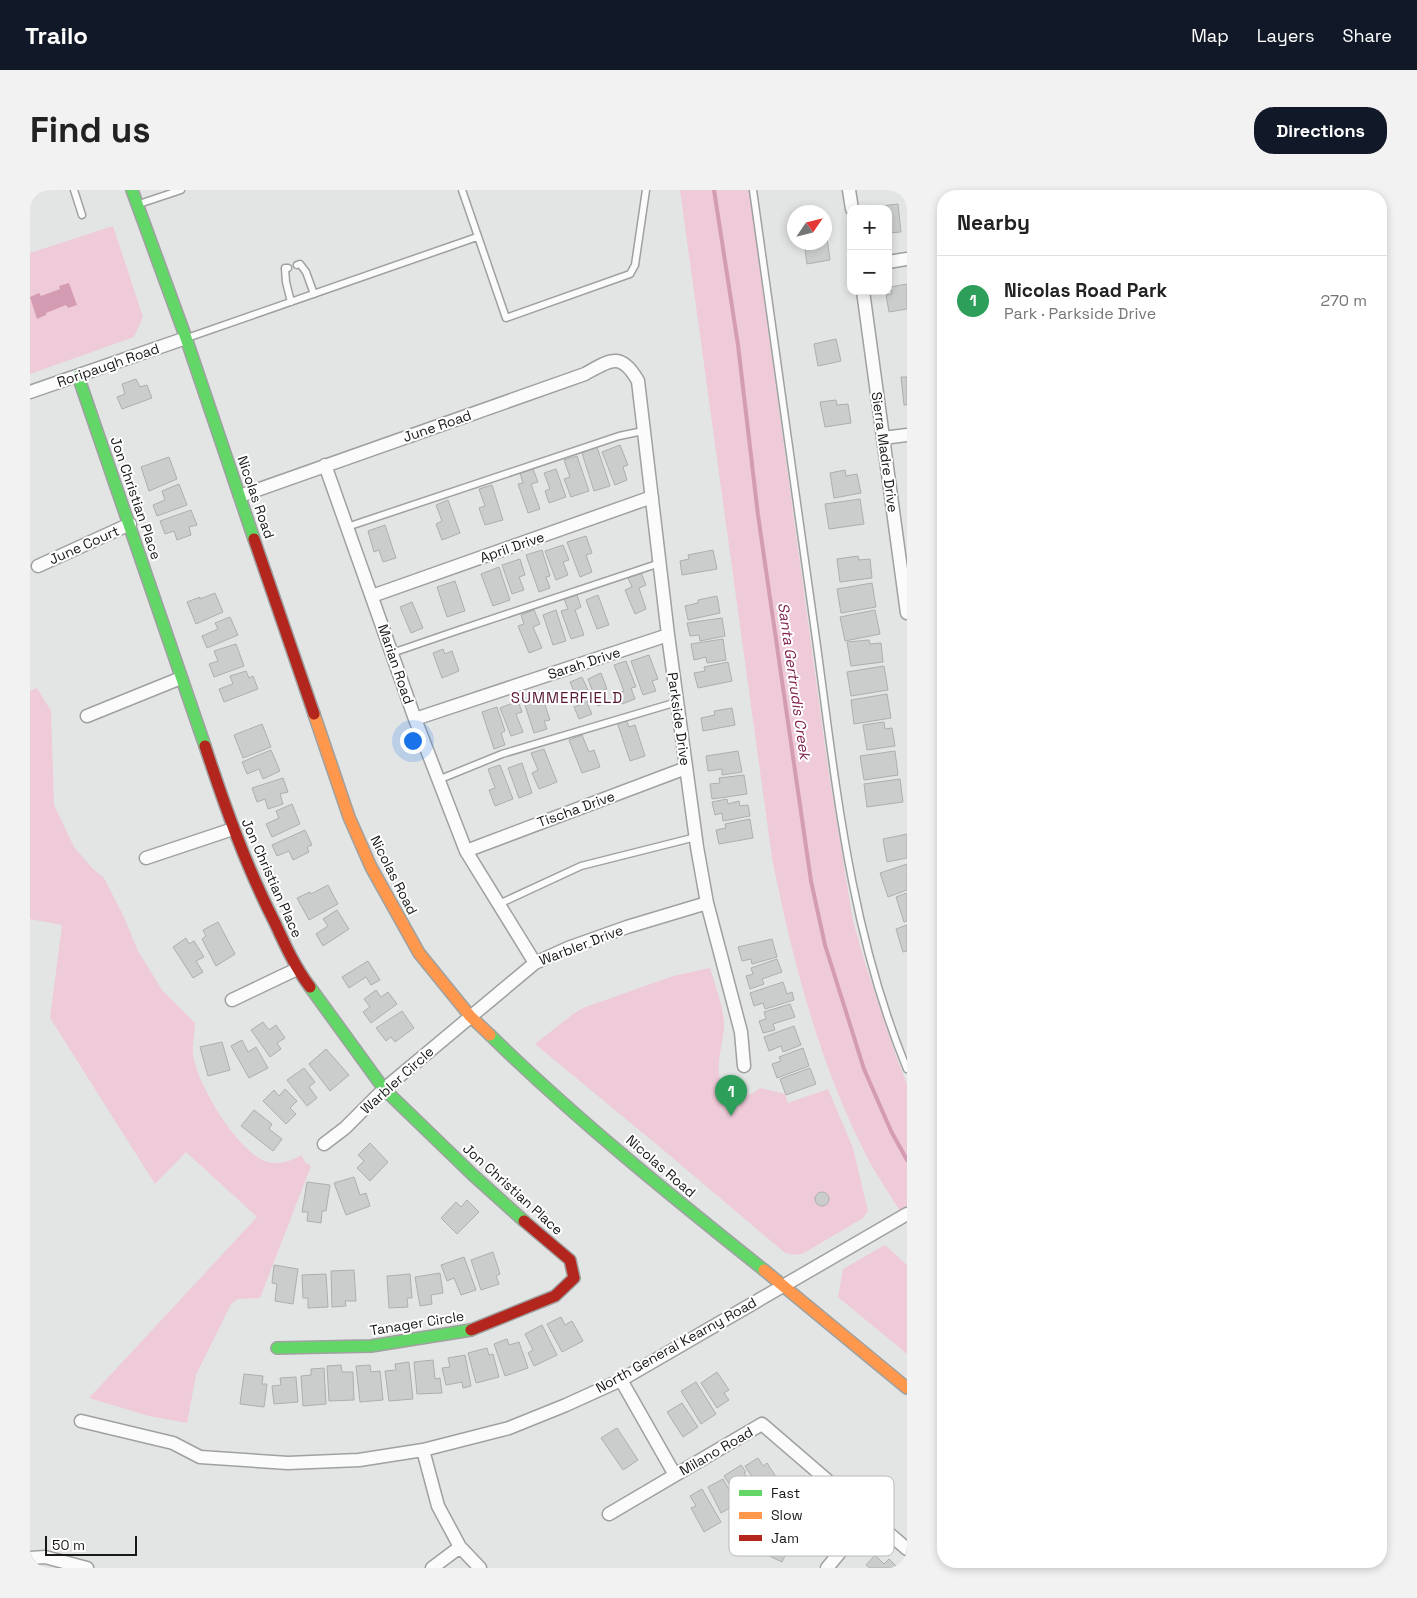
<!DOCTYPE html>
<meta charset="utf-8">
<style>
:root{--surface:#fff;--page:#f2f2f2;--text:#222;--muted:#767676;--line:#e0e0e0;--accent:#111827}
body{margin:0;font-family:"Space Grotesk",sans-serif;background:var(--page);color:var(--text)}
.controls{position:absolute;right:15px;top:15px;display:grid;overflow:hidden;border-radius:10px;box-shadow:0 2px 8px #0003}
.controls button{width:45px;height:45px;display:grid;place-items:center;padding:0;border:0;border-bottom:1px solid var(--line);background:var(--surface);color:var(--text);font:25px sans-serif}
.compass{position:absolute;left:757px;top:15px;width:45px;height:45px;border-radius:50%;background:var(--surface);box-shadow:0 2px 8px #0003;rotate:55deg}
.scale{position:absolute;left:15px;bottom:12px;width:92px;box-sizing:border-box;padding-left:5px;border:2px solid #171818;border-top:0;font-size:14px;line-height:18px;white-space:nowrap;color:#171818;-webkit-text-stroke:4px #fff;paint-order:stroke}
.you{position:absolute;left:382px;top:550px;width:18px;height:18px;margin:-12px;border:4px solid #fff;border-radius:50%;background:#1a73e8;box-shadow:0 0 0 8px #1a73e833}
.badge{display:grid;place-items:center;width:32px;height:32px;border-radius:50%;background:var(--accent);color:#fff;font-size:16px;font-weight:700}
.pin{position:absolute;translate:-50% -41px;filter:drop-shadow(0 1px 2px #0008)}
.pin::after{content:'';position:absolute;top:26px;width:18px;height:15px;background:inherit;clip-path:polygon(0 0,100% 0,50% 100%)}
.list{margin:0;padding:0;list-style:none}
h2{display:flex;justify-content:space-between;align-items:center;height:65px;margin:0;padding:0 20px;font-size:21px}
h2 small{font-size:16px;font-weight:400;color:var(--muted)}
.list li{display:grid;grid-template-columns:32px 1fr auto;gap:15px;align-items:center;box-sizing:border-box;height:90px;padding:0 20px;border-top:1px solid var(--line)}
.list b{display:block;font-size:19px;white-space:nowrap}
.list p{margin:0;font-size:16px;white-space:nowrap;color:var(--muted)}
.list em{font-size:16px;font-style:normal;color:var(--muted)}
.map{position:relative;flex:none;width:877px;height:1378px;overflow:hidden;border-radius:20px}
header{display:flex;align-items:center;gap:30px;box-sizing:border-box;height:70px;padding:0 25px;background:var(--accent);color:#fff}
header strong{font-size:24px}
nav{display:flex;gap:28px;margin-inline-start:auto;font-size:18px}
.intro{display:flex;align-items:center;justify-content:space-between;box-sizing:border-box;height:120px;padding:0 30px}
h1{margin:0;font-size:35px}
.button{padding:12px 22px;border-radius:20px;background:var(--accent);color:#fff;font-size:18px;font-weight:700}
main{display:flex;gap:30px;padding:0 30px}
aside{flex:1;background:var(--surface);border-radius:20px;box-shadow:0 2px 8px #0003}
.map>svg:first-child{display:block}
.green{fill:#efcad8}
.water{fill:#d49cb2}
.lines{fill:none;stroke-linecap:round;stroke-linejoin:round}
.stream{stroke:#d49cb2;stroke-width:4}
.building{fill:#cbcdcd;stroke:#adafaf}
.lane-casing{stroke:#9fa1a1;stroke-width:9}
.street-casing{stroke:#9fa1a1;stroke-width:15}
.fast-casing{stroke:#9fa1a1;stroke-width:14}
.slow-casing{stroke:#9fa1a1;stroke-width:14}
.jam-casing{stroke:#9fa1a1;stroke-width:14}
.lane{stroke:#fbfbfb;stroke-width:6}
.street{stroke:#fbfbfb;stroke-width:12}
.fast{stroke:#63d668;stroke-width:11}
.slow{stroke:#ff974d;stroke-width:11}
.jam{stroke:#b3261e;stroke-width:11}
.labels{text-anchor:middle;stroke-width:4;stroke-linejoin:round;paint-order:stroke}
.street-label{font-size:14px;fill:#171818;stroke:#fff}
.water-label{font-size:15px;font-style:italic;fill:#832350;stroke:#fff}
.neighbourhood-label{font-size:15px;letter-spacing:1px;fill:#571634;stroke:#fff}
.key{fill:#fff;stroke:#b9baba;stroke-width:1}
.key-label{font-size:14px;fill:#171818}
</style>
<header>
<strong>Trailo</strong>
<nav><a>Map</a><a>Layers</a><a>Share</a></nav>
</header>
<div class="intro"><h1>Find us</h1><a class="button">Directions</a></div>
<main>
<div class="map">
<svg width="877" height="1378" viewBox="0 0 877 1378">
<rect width="100%" height="100%" fill="#e3e5e5"/>
<path class="green" d="M650,0H719L798,578L823,731L835,773L867,869L877,894V1032C862,1007 844,983 832,957C787,866 762,767 742,668Z
M83,36L113,127L104,147L0,184V63Z
M7,498L21,521L24,615L44,657L62,678L74,688L93,725L108,761L132,800L165,833C165,843 162,854 163,864C166,893 209,965 238,972C249,975 262,971 271,965L275,972L281,976L230,1108L208,1109L201,1114L166,1185L157,1233L119,1226L59,1208L227,1027L156,962L125,994L20,828L32,735L0,729V501Z
M680,778C685,795 692,813 694,831C696,852 675,895 705,904C716,907 722,905 730,898L755,904L758,913L798,899L823,958L838,1021L833,1028L774,1063L765,1065L755,1063L631,958L505,854L543,824L553,818L643,786Z
M855,1055L877,1075V1164L808,1107L813,1079Z"/>
<path class="water" d="M39,93L47,115L38,118L36,115L16,123V125L7,129L0,107L9,103L11,106L30,99L29,96Z"/>
<g class="lines">
<path class="stream" d="M684,0L708,155L728,325L781,691L795,755L834,879L861,941L877,970"/>
</g>
<path class="building" d="M868,14L871,42L858,43V19H843V17Z
M794,48H797L800,70L777,74L774,52H794Z
M877,94V119L859,122L856,105L862,104L860,97Z
M806,149L811,171L788,176L784,154Z
M871,187H877V215H874Z
M106,189L110,197L117,195L122,208L92,219L87,207L95,204L92,194Z
M806,210L807,215L818,214L821,233L795,237L790,212Z
M590,255L598,275L593,277L597,290L585,295L572,262Z
M567,257L580,296L564,301L552,263Z
M547,266L559,301L541,307L534,289L540,287L534,270Z
M139,267L147,289L119,301L111,277Z
M503,279L508,292L501,294L510,319L498,323L488,294L493,293L490,283Z
M526,279L536,307L519,313L515,301L520,299L514,283Z
M815,280L816,286L827,284L831,303L804,308L800,283Z
M149,294L157,315L127,326L123,315L135,310L132,301Z
M462,295L473,330L455,335L449,318L455,316L449,299Z
M830,309L834,334L799,339L795,314Z
M418,310L430,343L412,350L406,334L412,331L406,315Z
M161,320L167,335L159,337L161,345L147,350L144,341L135,344L130,331Z
M355,335L366,368L353,372L349,360L344,362L338,341Z
M556,346L562,363L556,365L562,382L550,387L537,352Z
M533,355L539,370L533,372L538,385L526,390L515,361Z
M512,360L520,386L516,387L520,398L509,402L496,365Z
M683,360L687,379L652,385L650,371L659,369L658,365Z
M828,366L829,370L840,369L842,388L810,392L807,369Z
M490,369L495,385L489,387L494,400L482,404L472,375Z
M469,377L480,410L463,416L451,384Z
M611,383L616,395L609,398L616,419L605,424L595,400L602,397L598,388Z
M425,391L435,421L417,427L407,397Z
M842,393L846,417L811,423L807,399Z
M185,403L193,422L166,434L157,412L170,407V409Z
M547,405L551,417L545,420L554,445L541,449L531,421L538,419L534,409Z
M568,405L579,435L567,439L556,410Z
M687,406L690,423L658,430L655,416L668,413V410Z
M382,412L393,438L381,443L370,417Z
M504,420L510,434L503,437L512,458L499,463L488,436L494,434L491,425Z
M526,420L536,451L523,455L513,425Z
M845,420L850,444L815,451L810,427Z
M200,427L208,445L177,458L172,446L188,439L185,433Z
M692,428L695,446L670,451L669,445L660,446L657,433Z
M693,449L696,470L677,473L676,467L664,470L661,454Z
M839,450L840,454L851,453L853,472L821,476L817,452Z
M206,454L214,476L184,487L179,474L188,471L184,461Z
M413,459L415,464L422,461L429,481L412,488L403,463Z
M619,465L628,489L622,491L626,501L613,505L601,471Z
M596,471L606,497L601,498L605,509L592,514L588,503L594,501L584,475Z
M698,472L702,491L668,498L664,483L675,481L674,477Z
M854,476L858,500L821,506L817,482Z
M216,481L219,488L223,486L228,499L194,512L189,499L203,494L200,486Z
M571,483L577,499L573,500L578,512L568,516L558,489Z
M552,487L563,511L557,513L562,524L549,529L544,517L550,515L540,492Z
M511,503L520,530L514,531L517,539L504,543L493,509Z
M857,504L861,528L824,534L821,510Z
M488,511L492,522L486,524L493,542L481,546L470,518Z
M467,517L475,541L471,543L475,555L464,559L452,522Z
M702,518L705,535L673,541L671,528L685,525L684,521Z
M596,529L599,537L605,535L615,566L600,571L587,532Z
M854,532L855,539L862,538L865,556L837,560L833,535Z
M232,534L241,557L213,568L204,545Z
M552,545L559,562L564,560L570,577L552,583L539,550Z
M514,559L527,592L509,599L502,583L508,580L501,563Z
M241,560L250,581L233,589L229,579L217,584L212,572Z
M708,561L712,582L692,585V579L678,581L676,566Z
M865,561L868,585L834,590L830,566Z
M492,573L502,603L489,608L478,578Z
M470,575L483,609L465,616L459,600L465,598L458,579Z
M714,585L717,604L682,609L680,594L690,593L689,588Z
M253,588L258,602L250,604L253,614L238,619L235,609L227,612L222,598Z
M870,589L873,612L837,617L834,594Z
M697,609L698,614L709,611L710,616L718,615L720,626L693,631L692,623L685,625L682,612Z
M262,614L270,634L242,647L236,634L249,628L246,621Z
M720,629L723,648L689,654L686,640L696,638L695,634Z
M275,640L282,655L277,657L279,662L263,670L259,661L247,666L242,655Z
M877,644V668L857,672L853,649Z
M877,674V700L858,707L850,683Z
M298,695L308,714L279,730L267,708L280,702L281,704Z
M877,703V731L874,732L866,707Z
M307,720L319,739L293,756L286,744L298,736L293,729Z
M188,732L205,764L186,776L172,749L176,746L173,740Z
M877,735V761L873,762L866,739Z
M156,748L159,754L164,751L174,767L166,771L173,782L163,788L143,757Z
M742,749L747,767L722,774L721,769L712,771L708,757Z
M747,769L752,782L732,789L734,794L720,799L716,786L723,784L721,778Z
M338,771L350,790L341,795L336,787L319,798L312,787Z
M753,792L757,804L762,802L764,810L735,819L733,813L724,816L720,803Z
M346,800L351,807L358,802L367,814L341,833L333,822L340,817L334,809Z
M760,814L765,827L743,834L745,840L733,843L729,831L736,829L734,822Z
M372,821L384,838L365,852L361,847L356,851L346,838Z
M233,832L239,840L246,835L255,848L247,853L251,859L240,867L221,840Z
M764,836L771,855L753,862L751,856L739,861L734,847Z
M212,850L218,862L226,857L238,878L219,888L201,856Z
M192,852L200,880L178,886L170,857Z
M773,858L779,876L747,888L742,874L751,871L749,867Z
M296,859L319,885L300,901L279,874Z
M274,878L285,892L279,897L287,908L277,916L257,890Z
M780,878L786,894L756,905L750,889Z
M255,899L267,911L260,918L266,924L256,934L233,911L244,900L249,906Z
M224,920L242,934L239,939L252,949L243,961L211,936Z
M340,953L358,972L340,991L327,978L334,971L328,965Z
M324,987L330,1005L336,1003L340,1016L316,1025L304,993Z
M277,992L300,995L296,1021H292L291,1033L277,1031L278,1022H272Z
M785 1009a7 7 0 1 1 14 0a7 7 0 1 1-14 0Z
M437,1010L449,1022L427,1044L411,1028L426,1012L431,1017Z
M463,1062L470,1084L466,1086L469,1094L451,1100L441,1070Z
M434,1067L446,1100L431,1105L424,1088L417,1091L411,1075Z
M244,1075L268,1079L263,1114L245,1111L247,1094L242,1093Z
M324,1080L326,1111H315L316,1116L302,1117L301,1081Z
M410,1083L413,1103L401,1105L402,1114L390,1116L385,1087Z
M296,1084L298,1117L278,1118V1108H273L272,1085Z
M380,1084L382,1108H377L378,1117L359,1118L357,1086Z
M531,1127L535,1135L542,1131L553,1151L532,1162L517,1134Z
M512,1135L527,1165L504,1176L498,1163L503,1160L495,1144Z
M477,1149L479,1155L489,1152L498,1178L475,1186L464,1154Z
M457,1158L459,1165L463,1164L469,1187L446,1193L438,1163Z
M435,1165L441,1196L433,1198L432,1192L416,1195L412,1178L420,1177L418,1168Z
M403,1170L405,1189L410,1188L412,1203L387,1204L384,1172Z
M379,1172L383,1209L359,1211L355,1181L366,1180L365,1174Z
M311,1175L312,1182H323L324,1210L299,1211L297,1176Z
M340,1175L341,1182L350,1181L353,1210L330,1212L326,1176Z
M294,1178L296,1214L273,1216L271,1186L281,1185V1179Z
M687,1182L699,1200L694,1203L699,1210L687,1218L671,1193Z
M214,1184L233,1186L232,1194H237L234,1217L210,1214Z
M266,1187L268,1212L244,1214L242,1196L251,1195L250,1188Z
M666,1192L686,1224L671,1234L651,1201Z
M652,1213L668,1237L653,1247L637,1222Z
M587,1238L608,1270L593,1280L571,1248Z
M728,1268L733,1276L737,1273L748,1290L740,1295L744,1300L738,1303L736,1299L732,1302L715,1276Z
M711,1275L716,1282L714,1283L729,1306L714,1316L694,1286Z
M693,1289L707,1314L691,1323L678,1297Z
M672,1299L691,1332L674,1342L661,1318L666,1316L660,1306Z
M722,1337L760,1356L752,1372L714,1354Z
M845,1365L854,1374L859,1369L868,1378H840L836,1375Z"/>
<g class="lines">
<defs>
<path id="lane" d="M44,0L52,25
M432,0L476,128L600,84L605,75L616,0
M723,0C744,150 765,300 786,449C806,595 820,741 877,879
M109,14L151,0
M267,75L270,74L276,82L284,104
M258,78H255L256,92L261,112
M157,148L447,47
M317,337L589,246L613,241
M362,463L429,440L630,373
M408,590L472,564L647,512
M469,714L551,676L666,647"/>
<path id="street" d="M819,0L822,19
M858,72L877,69
M833,101L877,423
M0,202L156,148
M853,248L877,245
M295,275L385,529L436,661L505,773
M210,306L555,184C580,170 591,161 608,191L638,445L667,657L677,713L711,842L714,876
M8,376L100,334
M342,406L622,307
M57,526L151,488
M385,529L638,445
M436,661L656,578
M116,668L203,639
M202,810L267,779
M294,954L315,938L354,899L505,773L538,758L597,737L677,713
M591,1190L645,1285
M51,1231L143,1253L170,1267L258,1273L329,1270L393,1260L479,1238L536,1215L591,1190L877,1024
M393,1260L408,1316L430,1357L450,1378
M579,1324L732,1234L877,1359
M0,1368L15,1367L57,1378
M402,1378L430,1357
M797,1378L839,1327"/>
<path id="fast" d="M102,0L156,148L224,349
M48,186L175,556
M280,797L354,899L443,985L494,1031
M460,845C546,929 640,1005 734,1080
M247,1158L341,1156L441,1140"/>
<path id="slow" d="M284,524L319,627L341,677L389,763L440,826L460,845
M734,1080L877,1198"/>
<path id="jam" d="M224,349L284,524
M175,556C195,617 216,676 245,733C255,755 265,777 280,797
M441,1140L525,1106L544,1088L540,1070L494,1031"/>
</defs>
<use href="#lane" class="lane-casing"/>
<use href="#street" class="street-casing"/>
<use href="#fast" class="fast-casing"/>
<use href="#slow" class="slow-casing"/>
<use href="#jam" class="jam-casing"/>
<use href="#lane" class="lane"/>
<use href="#street" class="street"/>
<use href="#fast" class="fast"/>
<use href="#slow" class="slow"/>
<use href="#jam" class="jam"/>
</g>
<g class="labels">
<g class="street-label">
<text transform="translate(78 175) rotate(-19)" y="5">Roripaugh Road</text>
<text transform="translate(407 236) rotate(-19)" y="5">June Road</text>
<text transform="translate(855 262) rotate(82)" y="5">Sierra Madre Drive</text>
<text transform="translate(226 307) rotate(71)" y="5">Nicolas Road</text>
<text transform="translate(106 308) rotate(71)" y="5">Jon Christian Place</text>
<text transform="translate(54 355) rotate(-24)" y="5">June Court</text>
<text transform="translate(482 357) rotate(-19)" y="5">April Drive</text>
<text transform="translate(554 473) rotate(-18)" y="5">Sarah Drive</text>
<text transform="translate(366 474) rotate(71)" y="5">Marian Road</text>
<text transform="translate(649 529) rotate(82)" y="5">Parkside Drive</text>
<text transform="translate(546 619) rotate(-20)" y="5">Tischa Drive</text>
<text transform="translate(364 685) rotate(63)" y="5">Nicolas Road</text>
<text transform="translate(242 688) rotate(66)" y="5">Jon Christian Place</text>
<text transform="translate(551 755) rotate(-21)" y="5">Warbler Drive</text>
<text transform="translate(367 890) rotate(-42)" y="5">Warbler Circle</text>
<text transform="translate(631 976) rotate(41)" y="5">Nicolas Road</text>
<text transform="translate(483 999) rotate(42)" y="5">Jon Christian Place</text>
<text transform="translate(387 1133) rotate(-9)" y="5">Tanager Circle</text>
<text transform="translate(646 1155) rotate(-29)" y="5">North General Kearny Road</text>
<text transform="translate(686 1261) rotate(-30)" y="5">Milano Road</text>
</g>
<g class="water-label">
<text transform="translate(764 491) rotate(82)" y="5">Santa Gertrudis Creek</text>
</g>
<g class="neighbourhood-label">
<text x="537" y="513">SUMMERFIELD</text>
</g>
</g>
<rect x="699" y="1286" width="165" height="80" rx="8" class="key"/>
<rect x="709" y="1300" width="23" height="6" fill="#63d668"/>
<rect x="709" y="1322" width="23" height="7" fill="#ff974d"/>
<rect x="709" y="1345" width="23" height="6" fill="#b3261e"/>
<g class="key-label">
<text x="741" y="1308">Fast</text>
<text x="741" y="1330">Slow</text>
<text x="741" y="1353">Jam</text>
</g>
</svg>
<div class="controls">
<button>+</button>
<button>−</button>
</div>
<svg class="compass" viewBox="-18 -18 36 36"><path d="M0-13l5 13h-10z" fill="#e53935"/><path d="M0 13l5-13h-10z" fill="#767676"/></svg>
<div class="scale">50 m</div>
<div class="you"></div>
<div class="pin badge" style="left:701px;top:926px;background:#2e9e5b">1</div>
</div>
<aside>
<h2>Nearby<small></small></h2>
<ul class="list">
<li><span class="badge" style="background:#2e9e5b">1</span><div><b>Nicolas Road Park</b><p>Park · Parkside Drive</p></div><em>270 m</em></li>
</ul>
</aside>
</main>
